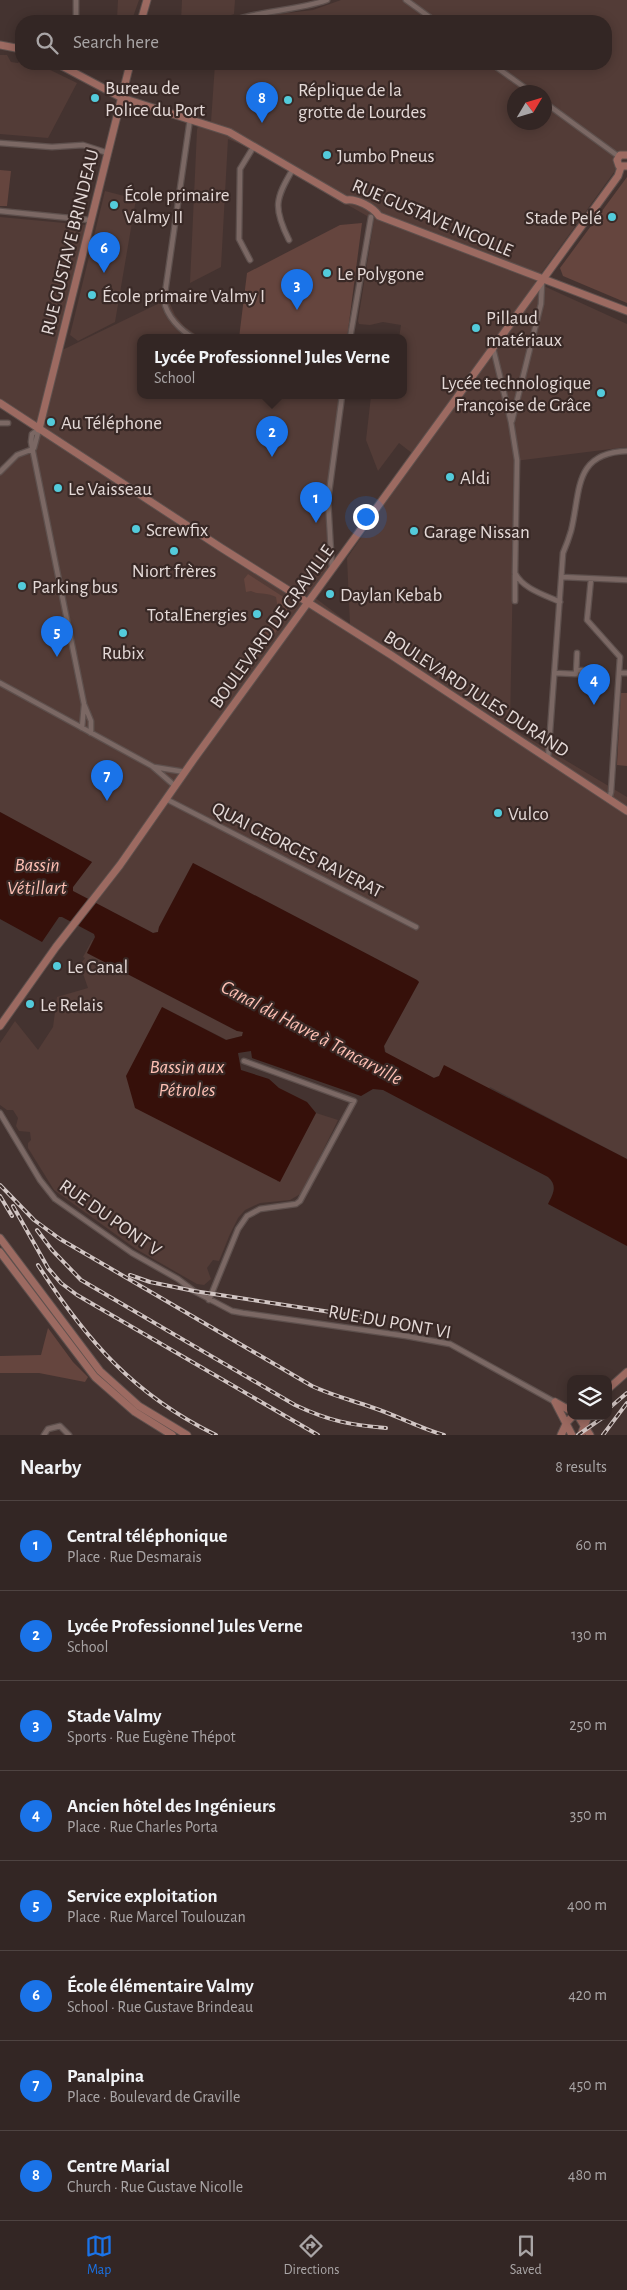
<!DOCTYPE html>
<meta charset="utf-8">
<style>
:root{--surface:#332624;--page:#3b2e2c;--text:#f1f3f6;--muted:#a9a5a6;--line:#4e4341;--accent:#1a73e8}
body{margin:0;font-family:"Alegreya Sans",sans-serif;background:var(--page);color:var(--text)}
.controls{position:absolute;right:15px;bottom:15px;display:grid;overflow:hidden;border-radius:10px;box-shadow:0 2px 12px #0003}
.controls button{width:45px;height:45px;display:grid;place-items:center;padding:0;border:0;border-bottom:1px solid var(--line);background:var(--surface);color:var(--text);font:25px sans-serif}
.compass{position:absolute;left:507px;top:85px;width:45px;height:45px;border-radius:50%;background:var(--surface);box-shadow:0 2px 12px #0003;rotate:52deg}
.you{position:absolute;left:365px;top:516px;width:18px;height:18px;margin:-12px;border:4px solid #fff;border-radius:50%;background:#1a73e8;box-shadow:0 0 0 8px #1a73e833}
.badge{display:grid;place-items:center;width:32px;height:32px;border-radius:50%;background:var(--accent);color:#fff;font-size:16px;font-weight:700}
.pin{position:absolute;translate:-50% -41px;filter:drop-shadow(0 1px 2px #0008)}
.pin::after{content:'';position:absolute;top:26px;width:18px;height:15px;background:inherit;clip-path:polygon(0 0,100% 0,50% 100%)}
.popup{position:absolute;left:137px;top:334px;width:270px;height:65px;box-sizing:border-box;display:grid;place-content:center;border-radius:10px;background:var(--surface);filter:drop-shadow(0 1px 4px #0005);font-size:16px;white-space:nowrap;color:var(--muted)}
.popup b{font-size:19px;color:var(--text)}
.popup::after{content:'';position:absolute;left:50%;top:100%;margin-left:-10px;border:10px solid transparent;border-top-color:var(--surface)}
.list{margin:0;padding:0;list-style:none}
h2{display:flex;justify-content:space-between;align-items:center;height:65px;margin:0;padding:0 20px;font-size:21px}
h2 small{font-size:16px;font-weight:400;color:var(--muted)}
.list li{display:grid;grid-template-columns:32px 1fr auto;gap:15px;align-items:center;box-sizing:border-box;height:90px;padding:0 20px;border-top:1px solid var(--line)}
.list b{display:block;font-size:19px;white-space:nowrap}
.list p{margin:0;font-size:16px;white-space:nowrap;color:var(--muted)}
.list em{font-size:16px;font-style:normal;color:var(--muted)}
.icon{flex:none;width:28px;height:28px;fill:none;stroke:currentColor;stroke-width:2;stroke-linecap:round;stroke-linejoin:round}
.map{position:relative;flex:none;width:627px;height:1435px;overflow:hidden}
.search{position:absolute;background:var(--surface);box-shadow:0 2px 12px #0003;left:15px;right:15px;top:15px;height:55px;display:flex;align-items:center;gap:12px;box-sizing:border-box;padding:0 18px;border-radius:20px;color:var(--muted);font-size:19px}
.sheet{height:785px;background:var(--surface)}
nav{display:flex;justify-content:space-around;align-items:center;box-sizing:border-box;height:70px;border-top:1px solid var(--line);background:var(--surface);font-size:14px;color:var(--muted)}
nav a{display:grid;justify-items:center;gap:2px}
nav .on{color:var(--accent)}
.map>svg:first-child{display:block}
.built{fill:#533c37;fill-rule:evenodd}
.green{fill:#65453e}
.water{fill:#36100a}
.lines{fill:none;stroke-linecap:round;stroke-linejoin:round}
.street-casing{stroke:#5e504d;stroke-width:7}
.secondary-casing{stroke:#5e504d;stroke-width:9}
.street{stroke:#7b6864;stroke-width:4.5}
.secondary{stroke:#9c6a61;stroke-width:7}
.rail-casing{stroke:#d1c5c3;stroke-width:4}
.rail{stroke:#392926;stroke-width:2;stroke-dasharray:5.5;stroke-linecap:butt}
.poi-dot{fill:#53cbdb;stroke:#392926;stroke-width:2}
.labels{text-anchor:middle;stroke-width:4.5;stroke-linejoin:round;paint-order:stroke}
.poi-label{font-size:19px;fill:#e4d9d7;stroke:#392926;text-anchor:start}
.street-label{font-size:19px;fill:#e4d9d7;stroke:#392926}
.water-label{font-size:20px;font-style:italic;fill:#fdbfb3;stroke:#392926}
</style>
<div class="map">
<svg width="627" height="1435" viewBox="0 0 627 1435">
<rect width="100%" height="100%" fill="#443330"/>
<path class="built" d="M118,0H139L133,17L117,19Z
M182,0H235L234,14L213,21H181Z
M341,0H627V154L535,282L627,324V447L515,461L510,727L627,797V1159L490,1087L489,1089L439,1076L433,1078L386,1053L384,1046L419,982L417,980L193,863L159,927L158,932L153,933L73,891V887L92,862L0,812V472L17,455L33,449L32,434L39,429L0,403V217L86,225L54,354L168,299L175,315L184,326L198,336L207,338H141V396H339L325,503L328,556L327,571L310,594L350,624L347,558L417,457L399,443L378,471L366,440L371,396H403V338H399L401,325L383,322L370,325L359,324L358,321L374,220L247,147L228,139L221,267L190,283L197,130L200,118L211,122L215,64H606V21H242L252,17L313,10ZM514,92H544V122H514Z
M0,55H7L11,62L18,63L21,60V64H38L77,83L48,138L0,134Z
M105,191L136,199L115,322L78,341L70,335Z
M92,940H93L87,953L237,1031H243L242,1036L227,1040L162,1007L278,1182L316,1113L338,1120L302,1193L290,1200L260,1203L245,1210L238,1218L230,1234L219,1261L213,1260L207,1268L211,1279L204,1285L197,1284L136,1249L54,1190L28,1148V1143L31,1140L30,1132L19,1131L16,1126L18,1118L13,1110H7L0,1105V1043L15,1021L38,1050L53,1027L57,997L88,988L80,965L85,958L83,957Z"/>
<path class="green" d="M0,170L11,171L7,206H0Z
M627,177V303L563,276L560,268Z
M362,223L347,338H239L247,273L340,225Z
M248,574L285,598L288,615L260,655L258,634L274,628L280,621L276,597C267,592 259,595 251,591L246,592L244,579Z
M621,693H627V766L617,765Z
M48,1328L73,1362L88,1377L85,1382L39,1373H0V1356L41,1355Z"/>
<path class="water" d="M0,812L92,862L73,887V891L153,933L158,932L159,927L193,863L417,980L419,982L384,1046L385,1052L434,1078L439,1076L444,1065L627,1159V1246L548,1204C553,1194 558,1186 548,1177L383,1090L373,1089L361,1096L252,1058L251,1051L238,1053L241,1070L269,1079L279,1088L307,1102L316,1113L280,1182L135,1108L126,1076L162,1007L226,1040L242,1036L243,1032L237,1031L87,953L95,937L94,934L62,917H59L42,942L0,919Z"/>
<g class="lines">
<defs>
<path id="street" d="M406,0L435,21
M76,21V0
M232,21C263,10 296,11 327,0
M492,64L531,92
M544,102L618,156
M190,119L164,300C166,316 181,331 194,338
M0,143L52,147L83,145L108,153
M0,211L90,220
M289,240C273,208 275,199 293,169
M250,260L239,239L240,169L254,146
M350,338L371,217
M493,348L511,422L517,460L515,573C523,589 545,595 560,602
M512,421L541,304L542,282
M0,423H8
M39,429L32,434L31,442L84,704L91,721V733
M34,448L39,429
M0,472L17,455L33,449
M332,569L328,500L342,396
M562,577L627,580
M591,579L587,620L620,657L611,792L609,799
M515,601V575
M577,670L600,671
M555,673L576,674L577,653
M619,673H627
M0,683L152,766L175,786
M82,728L84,705
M548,759L563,553C566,546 569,538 571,531C581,491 573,453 627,451
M154,767L185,772
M166,799L416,927
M0,1113L40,1180L55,1199L132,1253L178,1279L194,1291L232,1311L243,1313L406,1336L450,1344L555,1402
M209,1300L238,1229L247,1216L260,1209L296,1204L300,1201L354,1101L244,1061
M44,1435L48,1429L60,1426L69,1435"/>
<path id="secondary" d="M141,21L147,0
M0,45L21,49
M58,64L122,98L229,132L346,200C356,198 373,207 379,216L627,311
M627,155H620L617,160L619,166H627
M0,403L220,547L391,655L627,811
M39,429L130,64
M0,1026L56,947L120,865L194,759L618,176L621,167
M0,1238L100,1371L139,1406L187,1435
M0,1252L95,1377L135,1412L172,1435
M608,1389L627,1372
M555,1402L572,1435
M555,1402L571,1411
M578,1416L590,1435
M561,1435L567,1422L573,1416
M581,1435L588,1416"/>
</defs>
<use href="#street" class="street-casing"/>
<use href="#secondary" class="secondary-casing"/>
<use href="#street" class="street"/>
<use href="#secondary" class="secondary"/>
<defs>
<path id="rail" d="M0,1185L34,1220L60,1239L312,1386C331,1395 351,1400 371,1407C396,1415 419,1428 444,1435
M0,1196L12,1216
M13,1206L48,1268L61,1283L77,1295L318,1435
M37,1230L52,1250L81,1280L295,1405C329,1421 350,1425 386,1428
M38,1265C86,1340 134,1395 216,1435
M130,1275L150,1282L194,1291L363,1317
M608,1409L627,1393
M578,1435L605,1416
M603,1435L627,1403"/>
</defs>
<use href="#rail" class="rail-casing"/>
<use href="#rail" class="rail"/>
</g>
<g class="poi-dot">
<circle cx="95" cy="98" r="5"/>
<circle cx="288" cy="100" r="5"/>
<circle cx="327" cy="155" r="5"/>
<circle cx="114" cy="205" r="5"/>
<circle cx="612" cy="217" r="5"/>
<circle cx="327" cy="273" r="5"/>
<circle cx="92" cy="295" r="5"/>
<circle cx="476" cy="328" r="5"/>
<circle cx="601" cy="393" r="5"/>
<circle cx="51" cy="422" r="5"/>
<circle cx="450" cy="477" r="5"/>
<circle cx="58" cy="488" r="5"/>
<circle cx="136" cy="529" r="5"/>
<circle cx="414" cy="531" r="5"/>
<circle cx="174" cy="551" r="5"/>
<circle cx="22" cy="586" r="5"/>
<circle cx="330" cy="594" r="5"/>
<circle cx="257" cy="614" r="5"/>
<circle cx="123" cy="633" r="5"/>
<circle cx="498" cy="813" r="5"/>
<circle cx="57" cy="966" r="5"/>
<circle cx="30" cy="1004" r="5"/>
</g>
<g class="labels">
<g class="poi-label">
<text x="105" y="94">Bureau de<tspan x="105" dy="22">Police du Port</tspan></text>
<text x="298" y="96">Réplique de la<tspan x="298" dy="22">grotte de Lourdes</tspan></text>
<text x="337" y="162">Jumbo Pneus</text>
<text x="124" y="201">École primaire<tspan x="124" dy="22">Valmy II</tspan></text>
<text x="602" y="224" text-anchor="end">Stade Pelé</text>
<text x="337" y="280">Le Polygone</text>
<text x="102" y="302">École primaire Valmy I</text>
<text x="486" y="324">Pillaud<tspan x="486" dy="22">matériaux</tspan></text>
<text x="591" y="389" text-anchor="end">Lycée technologique<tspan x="591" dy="22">Françoise de Grâce</tspan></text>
<text x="61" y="429">Au Téléphone</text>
<text x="460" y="484">Aldi</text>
<text x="68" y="495">Le Vaisseau</text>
<text x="146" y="536">Screwfix</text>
<text x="424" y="538">Garage Nissan</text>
<text x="174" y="577" text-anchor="middle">Niort frères</text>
<text x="32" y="593">Parking bus</text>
<text x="340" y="601">Daylan Kebab</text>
<text x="247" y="621" text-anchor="end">TotalEnergies</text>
<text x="123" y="659" text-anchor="middle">Rubix</text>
<text x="508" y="820">Vulco</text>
<text x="67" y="973">Le Canal</text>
<text x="40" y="1011">Le Relais</text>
</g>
<g class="street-label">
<text transform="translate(433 217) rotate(23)" y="7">RUE GUSTAVE NICOLLE</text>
<text transform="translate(69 242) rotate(-76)" y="7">RUE GUSTAVE BRINDEAU</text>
<text transform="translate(271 626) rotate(-54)" y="7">BOULEVARD DE GRAVILLE</text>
<text transform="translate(477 693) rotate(33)" y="7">BOULEVARD JULES DURAND</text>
<text transform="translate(298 849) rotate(27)" y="7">QUAI GEORGES RAVERAT</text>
<text transform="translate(111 1217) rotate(35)" y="7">RUE DU PONT V</text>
<text transform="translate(390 1321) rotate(10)" y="7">RUE DU PONT VI</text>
</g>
<g class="water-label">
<text x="37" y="871">Bassin<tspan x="37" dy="23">Vétillart</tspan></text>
<text transform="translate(312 1032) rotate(28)" y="7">Canal du Havre à Tancarville</text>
<text x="187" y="1073">Bassin aux<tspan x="187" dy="23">Pétroles</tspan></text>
</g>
</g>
</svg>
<div class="controls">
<button><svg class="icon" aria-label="layers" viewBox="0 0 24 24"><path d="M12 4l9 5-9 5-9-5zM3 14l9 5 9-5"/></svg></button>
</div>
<svg class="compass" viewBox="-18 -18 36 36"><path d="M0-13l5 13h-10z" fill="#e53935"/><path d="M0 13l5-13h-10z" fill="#a9a5a6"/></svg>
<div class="you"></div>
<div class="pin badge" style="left:316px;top:523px">1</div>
<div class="pin badge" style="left:272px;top:457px">2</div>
<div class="popup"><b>Lycée Professionnel Jules Verne</b>School</div>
<div class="pin badge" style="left:297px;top:310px">3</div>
<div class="pin badge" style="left:594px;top:705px">4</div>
<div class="pin badge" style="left:57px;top:657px">5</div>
<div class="pin badge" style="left:104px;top:273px">6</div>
<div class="pin badge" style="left:107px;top:801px">7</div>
<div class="pin badge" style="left:262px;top:123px">8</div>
<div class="search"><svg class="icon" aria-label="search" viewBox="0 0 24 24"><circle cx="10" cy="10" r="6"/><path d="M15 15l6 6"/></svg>Search here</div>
</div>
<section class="sheet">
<h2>Nearby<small>8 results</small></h2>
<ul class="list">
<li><span class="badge">1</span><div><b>Central téléphonique</b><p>Place · Rue Desmarais</p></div><em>60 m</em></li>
<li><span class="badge">2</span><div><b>Lycée Professionnel Jules Verne</b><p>School</p></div><em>130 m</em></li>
<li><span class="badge">3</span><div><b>Stade Valmy</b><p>Sports · Rue Eugène Thépot</p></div><em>250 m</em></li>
<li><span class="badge">4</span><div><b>Ancien hôtel des Ingénieurs</b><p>Place · Rue Charles Porta</p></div><em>350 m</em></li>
<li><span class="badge">5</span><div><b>Service exploitation</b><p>Place · Rue Marcel Toulouzan</p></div><em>400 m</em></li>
<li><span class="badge">6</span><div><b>École élémentaire Valmy</b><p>School · Rue Gustave Brindeau</p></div><em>420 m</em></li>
<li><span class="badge">7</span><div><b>Panalpina</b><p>Place · Boulevard de Graville</p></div><em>450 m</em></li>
<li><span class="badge">8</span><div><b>Centre Marial</b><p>Church · Rue Gustave Nicolle</p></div><em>480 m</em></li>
</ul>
</section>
<nav>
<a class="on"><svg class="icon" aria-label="map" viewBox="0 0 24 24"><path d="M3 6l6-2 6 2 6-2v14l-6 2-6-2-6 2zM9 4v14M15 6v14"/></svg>Map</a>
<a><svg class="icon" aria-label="directions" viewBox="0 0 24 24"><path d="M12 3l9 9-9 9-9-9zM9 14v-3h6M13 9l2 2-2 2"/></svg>Directions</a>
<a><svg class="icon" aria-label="saved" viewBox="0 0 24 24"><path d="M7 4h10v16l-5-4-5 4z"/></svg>Saved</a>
</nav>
